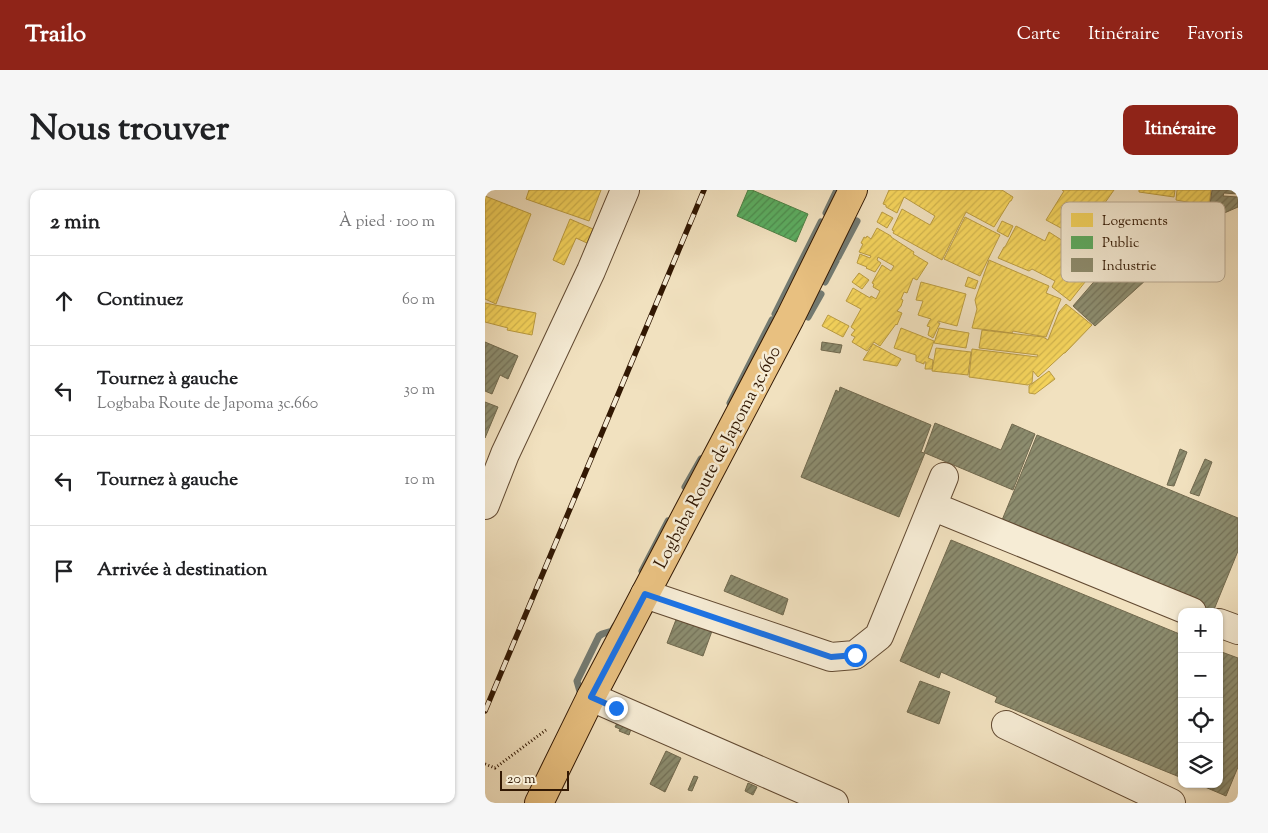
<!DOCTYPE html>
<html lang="fr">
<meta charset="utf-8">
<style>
:root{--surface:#fff;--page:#f6f6f6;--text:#202124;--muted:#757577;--line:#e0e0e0;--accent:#8f2418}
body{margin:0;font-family:"Sorts Mill Goudy",serif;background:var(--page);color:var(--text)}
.controls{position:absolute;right:15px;bottom:15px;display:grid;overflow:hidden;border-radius:10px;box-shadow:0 1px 4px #0004}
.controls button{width:45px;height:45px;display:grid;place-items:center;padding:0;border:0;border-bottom:1px solid var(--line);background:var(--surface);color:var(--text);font:25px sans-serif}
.scale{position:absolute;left:15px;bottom:12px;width:69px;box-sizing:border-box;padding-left:5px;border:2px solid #321803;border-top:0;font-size:14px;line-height:18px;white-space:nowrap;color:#321803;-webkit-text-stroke:4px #f6ecd5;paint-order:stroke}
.stop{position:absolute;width:15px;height:15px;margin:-11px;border:4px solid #1a73e8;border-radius:50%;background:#fff}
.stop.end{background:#1a73e8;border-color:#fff;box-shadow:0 1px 5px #0008}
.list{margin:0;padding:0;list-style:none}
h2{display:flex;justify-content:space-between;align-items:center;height:65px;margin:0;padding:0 20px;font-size:21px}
h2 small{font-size:16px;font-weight:400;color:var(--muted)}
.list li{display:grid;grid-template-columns:32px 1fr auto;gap:15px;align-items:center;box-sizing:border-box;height:90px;padding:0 20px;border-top:1px solid var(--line)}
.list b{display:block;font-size:19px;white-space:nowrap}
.list p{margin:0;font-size:16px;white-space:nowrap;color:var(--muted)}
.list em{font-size:16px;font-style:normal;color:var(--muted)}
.icon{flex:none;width:28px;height:28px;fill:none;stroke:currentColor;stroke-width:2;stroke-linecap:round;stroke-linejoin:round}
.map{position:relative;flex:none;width:753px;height:613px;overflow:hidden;border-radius:10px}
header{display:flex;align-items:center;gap:30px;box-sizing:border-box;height:70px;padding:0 25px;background:var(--accent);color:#fff}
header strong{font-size:24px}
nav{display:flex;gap:28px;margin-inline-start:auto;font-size:18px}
.intro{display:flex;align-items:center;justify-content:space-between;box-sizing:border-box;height:120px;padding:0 30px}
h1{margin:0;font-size:35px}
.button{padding:12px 22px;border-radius:10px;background:var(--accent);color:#fff;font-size:18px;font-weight:700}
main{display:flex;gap:30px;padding:0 30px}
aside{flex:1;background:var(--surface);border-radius:10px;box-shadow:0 1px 4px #0004}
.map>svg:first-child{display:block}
.homes{fill:url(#homes-hatch);stroke:#bb9c41}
.public{fill:url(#public-hatch);stroke:#4e8145}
.industry{fill:url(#industry-hatch);stroke:#71694e}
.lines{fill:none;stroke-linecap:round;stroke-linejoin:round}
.stream{stroke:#737a71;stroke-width:7}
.minor-casing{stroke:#624a32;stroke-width:30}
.major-casing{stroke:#321803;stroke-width:30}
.path{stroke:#321803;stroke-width:3;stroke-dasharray:1 2.5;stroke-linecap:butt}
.minor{stroke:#f6ecd5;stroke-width:28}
.major{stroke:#e8c080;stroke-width:28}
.rail-casing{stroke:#321803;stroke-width:5.5}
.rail{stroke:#f6ecd5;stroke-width:4;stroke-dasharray:11;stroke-linecap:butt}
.route{stroke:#1a73e8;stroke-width:6}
.labels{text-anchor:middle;stroke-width:5;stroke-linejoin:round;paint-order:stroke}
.street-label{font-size:18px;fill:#321803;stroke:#f6ecd5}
.key{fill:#f6ecd5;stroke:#bbac96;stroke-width:1}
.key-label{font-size:14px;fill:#321803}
</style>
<header>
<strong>Trailo</strong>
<nav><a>Carte</a><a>Itinéraire</a><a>Favoris</a></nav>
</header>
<div class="intro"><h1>Nous trouver</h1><a class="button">Itinéraire</a></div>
<main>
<aside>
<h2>2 min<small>À pied · 100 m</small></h2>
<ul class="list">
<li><svg class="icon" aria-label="ahead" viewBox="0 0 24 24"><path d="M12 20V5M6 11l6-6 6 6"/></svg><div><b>Continuez</b></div><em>60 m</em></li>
<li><svg class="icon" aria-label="left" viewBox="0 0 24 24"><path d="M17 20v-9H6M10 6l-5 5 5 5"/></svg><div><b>Tournez à gauche</b><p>Logbaba Route de Japoma 3c.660</p></div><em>30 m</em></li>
<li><svg class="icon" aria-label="left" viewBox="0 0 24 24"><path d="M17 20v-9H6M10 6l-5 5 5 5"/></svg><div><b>Tournez à gauche</b></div><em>10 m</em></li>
<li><svg class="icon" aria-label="arrive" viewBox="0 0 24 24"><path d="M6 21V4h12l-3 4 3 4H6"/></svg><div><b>Arrivée à destination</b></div></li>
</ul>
</aside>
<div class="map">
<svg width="753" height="613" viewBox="0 0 753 613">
<defs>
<pattern id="homes-hatch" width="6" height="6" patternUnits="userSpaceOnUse" patternTransform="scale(1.25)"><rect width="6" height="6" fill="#f6d55c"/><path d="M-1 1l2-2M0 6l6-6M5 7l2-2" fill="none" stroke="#d3b64e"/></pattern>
<pattern id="public-hatch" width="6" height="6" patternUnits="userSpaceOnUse" patternTransform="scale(1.25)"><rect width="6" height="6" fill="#5aae61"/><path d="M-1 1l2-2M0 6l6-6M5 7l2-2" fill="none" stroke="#4b8d4e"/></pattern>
<pattern id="industry-hatch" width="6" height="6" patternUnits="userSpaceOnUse" patternTransform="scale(1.25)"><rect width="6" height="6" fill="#8c8c6e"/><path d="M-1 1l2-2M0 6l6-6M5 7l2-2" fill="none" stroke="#737158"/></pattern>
</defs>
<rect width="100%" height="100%" fill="#f1e1bf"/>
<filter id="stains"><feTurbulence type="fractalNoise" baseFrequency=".004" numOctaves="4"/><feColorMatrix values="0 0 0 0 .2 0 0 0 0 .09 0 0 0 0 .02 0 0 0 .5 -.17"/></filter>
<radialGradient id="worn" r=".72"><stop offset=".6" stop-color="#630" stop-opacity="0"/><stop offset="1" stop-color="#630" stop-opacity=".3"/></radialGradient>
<path class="homes" d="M44,0H116L104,31L41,9Z
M404,0H517L528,7L526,11H525L509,37L481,22L457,70L408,43L409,41L407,40L417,19L445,35L450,26L419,7L412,23L401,17V15L398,14Z
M577,0H629L612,24L605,19L589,45L561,30L579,1Z
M654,0H690L689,7L654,2Z
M692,0H726L724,16L691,10Z
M0,6L46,24L11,114L0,109Z
M397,22L408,28L402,38L392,32Z
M480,27L515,45L495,86L459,69Z
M85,29L108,39L102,53L91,48L79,75L68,70Z
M517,31L528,36L523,47L512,41Z
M531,36L560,51L564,42L589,58L587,60L612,77L585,111L567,97L570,91L547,79L544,81L513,68L519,57H520Z
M392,38L406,46V47L429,62L428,64L443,73L432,90L428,88L422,103L419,102L416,109L418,110L416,116L412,121L417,123L412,135L411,134L395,156L389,152L382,161L367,152L370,147L366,145L370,140L366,137L376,119L361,111L368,98L385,108L386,106L391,109L395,101L388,97L389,94L387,93L397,75L406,81L409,76L393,67L392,70L396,73L390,82L381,78L382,77L372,73L375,64L385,68L386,66L374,62L378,54L376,53L379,47L381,48L382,46L386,49Z
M504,70L564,96L561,103L576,109L561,147L528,141L527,143L487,138L492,119L490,110Z
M374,83L384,90L377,99L367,92Z
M483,87L493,91L490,99L480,96Z
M436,92L481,104L472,136L453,131V133H455L448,148L443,145L445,137L442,136L445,130H446V129L433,125L438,111L431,110Z
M0,113L51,123L47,145L22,140L23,138L0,132Z
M581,114L607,135L580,163H579L553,187L548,181L547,193L543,195L484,187L487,159L552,167L553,165L494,158L497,140L558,147L563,150L574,122Z
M343,125L364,136L358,147L337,136Z
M416,138L449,151L443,168L448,170L447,179H440L441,172H439V174L431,171V165L409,158Z
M454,138L484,143L481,158L449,153Z
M388,154L416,169L412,176L378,170Z
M451,158L486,162L483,185L447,181Z
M564,181L570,189L550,204L544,203V196Z"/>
<path class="public" d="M263,0H267L323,24L311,52L252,26Z"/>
<path class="industry" d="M727,0H753V4L739,3L738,6L753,7V17L737,24L724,22Z
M641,20L660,38L655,43L674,61V60L682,71L610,136L588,116L620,79L610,70L609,71L601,64L598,67L590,60L596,47L593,46L600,33L603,34L599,45L609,53Z
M0,152L33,166L23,189L15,185L7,204L0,201Z
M337,152L357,155L355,163L336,160Z
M355,197L446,235L436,262L439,263L450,233L516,260L527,234L550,244L528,300L440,263L414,327L316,287L351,200L354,202Z
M0,212L13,217L0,248Z
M552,245L753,328V361L728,422L515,335Z
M695,259L702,262L689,296L682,295Z
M720,269L727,272L714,306L705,303Z
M466,350L697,445V588L510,512L512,507L456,482L454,488L415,471Z
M246,385L303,409L298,425L239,401Z
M192,427L227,441L218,466L182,453Z
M734,461L753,468V577L741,606L713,594H734Z
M435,491L465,502L454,534L422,522Z
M132,533L146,539L144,545L134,541L135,539L130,537Z
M181,561L196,568L180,602L165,594Z
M209,586L213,587L207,601L203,600Z
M263,593L272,597L268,605L260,601Z"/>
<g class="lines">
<path class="stream" d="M341,23L352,0
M353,67L372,31
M340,92L351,71
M290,124L336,32
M323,127L336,104
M245,213L287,130
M200,297L216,269
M157,381L183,331
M96,505L92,491L114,446L117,444L127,441L130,436"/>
<defs>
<path id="minor" d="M0,315L20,264L106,81L140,0
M447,316L707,422
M160,404L346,467L370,465L394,446L459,287
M734,433L753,440
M106,507L349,613
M521,535L686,613"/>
<path id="major" d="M54,613L106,507L305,128L368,0"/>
</defs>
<use href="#minor" class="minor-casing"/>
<use href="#major" class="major-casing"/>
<path class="path" d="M0,574L10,578L61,540"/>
<use href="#minor" class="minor"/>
<use href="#major" class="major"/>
<defs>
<path id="rail" d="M0,521L219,0"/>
</defs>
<use href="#rail" class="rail-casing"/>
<use href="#rail" class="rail"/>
</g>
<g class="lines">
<path class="route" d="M131,518L106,507L160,404L346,467L370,465"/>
</g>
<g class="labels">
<g class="street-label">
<text transform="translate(232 267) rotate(-62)" y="6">Logbaba Route de Japoma 3c.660</text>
</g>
</g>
<rect x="576" y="12" width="164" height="80" rx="8" class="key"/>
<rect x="586" y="23" width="22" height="14" fill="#f6d55c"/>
<rect x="586" y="46" width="22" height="13" fill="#5aae61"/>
<rect x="586" y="68" width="22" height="14" fill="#8c8c6e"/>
<g class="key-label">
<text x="617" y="35">Logements</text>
<text x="617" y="57">Public</text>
<text x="617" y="80">Industrie</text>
</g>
<rect width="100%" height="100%" filter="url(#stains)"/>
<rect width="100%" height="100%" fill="url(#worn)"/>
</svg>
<div class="controls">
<button>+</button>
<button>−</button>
<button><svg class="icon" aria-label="locate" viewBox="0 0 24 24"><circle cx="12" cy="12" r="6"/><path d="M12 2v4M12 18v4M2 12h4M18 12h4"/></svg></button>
<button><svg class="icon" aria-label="layers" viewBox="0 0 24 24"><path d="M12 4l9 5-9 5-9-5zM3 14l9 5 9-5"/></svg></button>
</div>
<div class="scale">20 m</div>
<div class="stop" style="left:370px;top:465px"></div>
<div class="stop end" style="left:131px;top:518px"></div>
</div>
</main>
